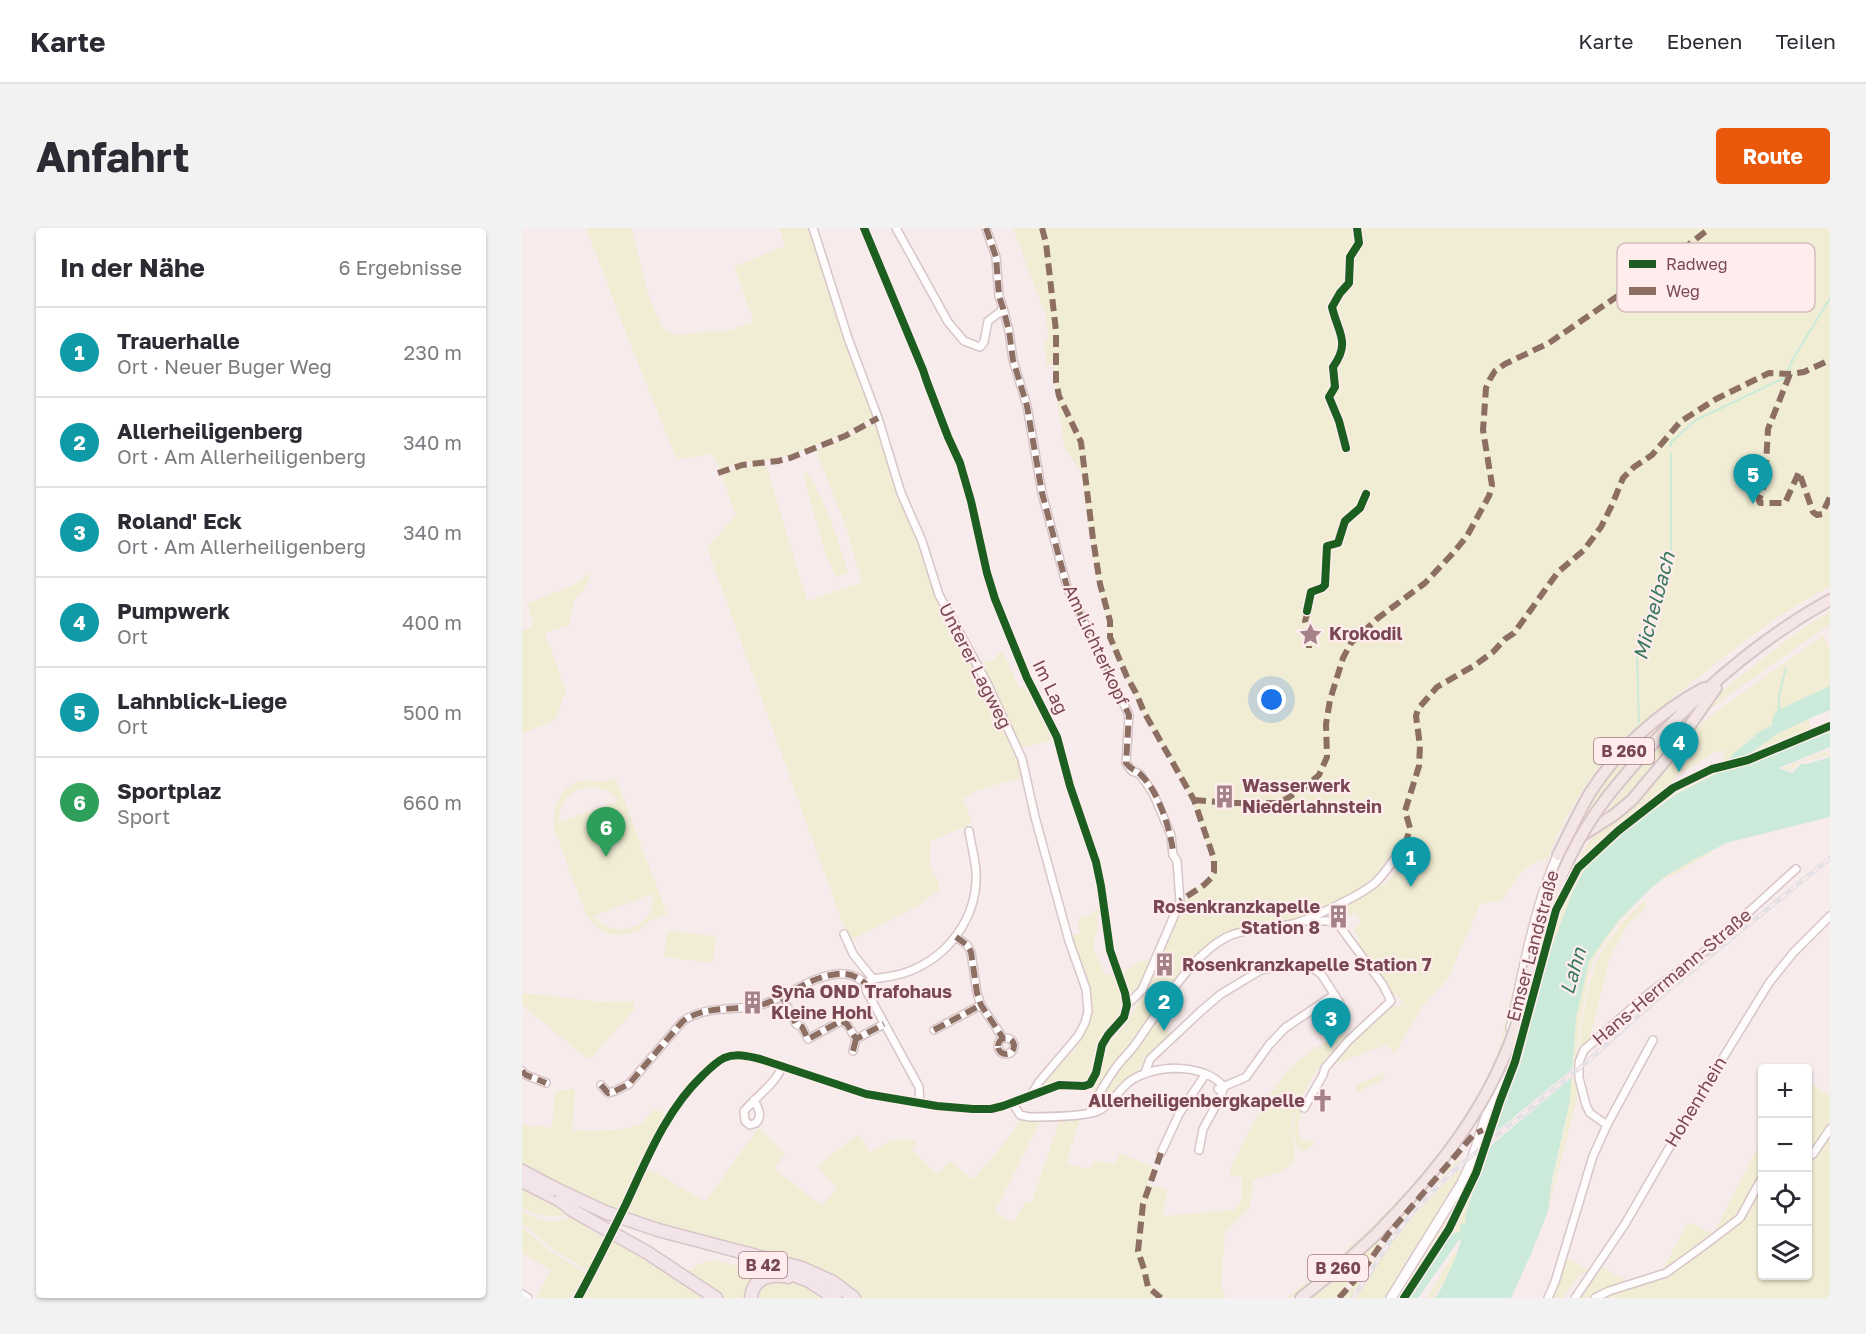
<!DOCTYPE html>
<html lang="de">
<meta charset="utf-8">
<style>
:root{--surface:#fff;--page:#f2f2f3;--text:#2b2b33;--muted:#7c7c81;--line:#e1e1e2;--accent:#ea580c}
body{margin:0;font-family:"Golos Text",sans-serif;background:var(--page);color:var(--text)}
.controls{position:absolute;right:18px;bottom:18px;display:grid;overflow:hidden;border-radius:6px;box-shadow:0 2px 4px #0004}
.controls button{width:54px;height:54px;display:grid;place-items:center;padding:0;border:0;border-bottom:2px solid var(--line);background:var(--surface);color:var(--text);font:30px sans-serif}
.you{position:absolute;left:750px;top:472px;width:21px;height:21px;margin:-15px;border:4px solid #fff;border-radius:50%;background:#1a73e8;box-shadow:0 0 0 9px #1a73e833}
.badge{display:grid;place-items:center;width:39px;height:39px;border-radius:50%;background:var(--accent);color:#fff;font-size:20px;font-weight:700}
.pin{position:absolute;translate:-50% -50px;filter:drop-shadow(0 2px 3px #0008)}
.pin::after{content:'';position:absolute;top:32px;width:21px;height:18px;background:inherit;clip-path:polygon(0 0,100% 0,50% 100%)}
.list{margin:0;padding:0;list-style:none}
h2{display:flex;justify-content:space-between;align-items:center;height:78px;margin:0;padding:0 24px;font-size:26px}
h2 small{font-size:20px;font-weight:400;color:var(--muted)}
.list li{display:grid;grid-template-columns:39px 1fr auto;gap:18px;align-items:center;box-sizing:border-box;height:90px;padding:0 24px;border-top:2px solid var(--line)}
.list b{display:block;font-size:22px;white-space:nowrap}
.list p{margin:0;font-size:20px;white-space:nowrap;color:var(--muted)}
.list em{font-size:20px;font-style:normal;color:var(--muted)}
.icon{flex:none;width:33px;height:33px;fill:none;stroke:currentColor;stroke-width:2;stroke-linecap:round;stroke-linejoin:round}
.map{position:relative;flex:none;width:1308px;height:1070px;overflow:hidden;border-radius:6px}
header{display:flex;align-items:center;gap:36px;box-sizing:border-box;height:84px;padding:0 30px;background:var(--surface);border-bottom:2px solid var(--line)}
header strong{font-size:28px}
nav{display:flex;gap:33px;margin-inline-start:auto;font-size:21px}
.intro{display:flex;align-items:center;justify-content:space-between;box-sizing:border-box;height:144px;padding:0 36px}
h1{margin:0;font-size:42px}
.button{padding:15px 27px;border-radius:6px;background:var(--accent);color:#fff;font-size:21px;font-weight:700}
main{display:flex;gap:36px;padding:0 36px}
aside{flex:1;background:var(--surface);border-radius:6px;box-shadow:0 2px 4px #0004}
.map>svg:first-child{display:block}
.green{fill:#f1ecd4;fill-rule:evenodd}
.water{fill:#cbeada}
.pier{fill:#f8ebeb}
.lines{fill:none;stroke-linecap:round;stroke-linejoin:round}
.stream{stroke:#cbeada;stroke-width:2}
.street-casing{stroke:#d8c5c7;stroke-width:10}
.secondary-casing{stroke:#dcc8cc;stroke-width:12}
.primary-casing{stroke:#d7c5c8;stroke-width:14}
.highway-casing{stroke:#d7c5c8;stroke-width:15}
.street{stroke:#fefcfc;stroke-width:7}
.secondary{stroke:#fefcfc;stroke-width:9}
.primary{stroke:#f3e6e5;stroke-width:10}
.highway{stroke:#f2e4e8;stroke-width:12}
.rail-casing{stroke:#e3e1e5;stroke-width:4.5}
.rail{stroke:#ffeded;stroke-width:2;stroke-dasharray:7;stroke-linecap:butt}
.primary-bridge-casing{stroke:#d7c5c8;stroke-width:14;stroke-linecap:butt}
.highway-bridge-casing{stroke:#d7c5c8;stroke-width:15;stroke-linecap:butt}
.primary-bridge{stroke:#f3e6e5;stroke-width:10}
.highway-bridge{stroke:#f2e4e8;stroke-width:12}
.quiet{stroke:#8d6e63;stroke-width:6;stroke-dasharray:12 6;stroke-linecap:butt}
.cycleway-casing{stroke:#ffeded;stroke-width:11}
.cycleway{stroke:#1b5e20;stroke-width:8}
.labels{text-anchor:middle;stroke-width:4.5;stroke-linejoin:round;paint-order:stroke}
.shield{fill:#ffeded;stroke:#a17a81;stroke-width:1.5}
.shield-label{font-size:16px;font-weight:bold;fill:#794853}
.poi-label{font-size:18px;font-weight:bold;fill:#794853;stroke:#ffeded;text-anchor:start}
.street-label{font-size:18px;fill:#794853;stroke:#ffeded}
.water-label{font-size:20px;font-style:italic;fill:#38785d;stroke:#ffeded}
.key{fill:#ffeded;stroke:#d7bcbf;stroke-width:1.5}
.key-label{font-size:16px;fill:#794853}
</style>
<header>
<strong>Karte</strong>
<nav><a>Karte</a><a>Ebenen</a><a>Teilen</a></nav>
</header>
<div class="intro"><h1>Anfahrt</h1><a class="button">Route</a></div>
<main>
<aside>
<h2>In der Nähe<small>6 Ergebnisse</small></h2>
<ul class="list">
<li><span class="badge" style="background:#0f9aa8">1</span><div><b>Trauerhalle</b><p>Ort · Neuer Buger Weg</p></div><em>230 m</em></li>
<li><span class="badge" style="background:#0f9aa8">2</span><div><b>Allerheiligenberg</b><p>Ort · Am Allerheiligenberg</p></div><em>340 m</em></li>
<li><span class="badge" style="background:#0f9aa8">3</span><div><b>Roland' Eck</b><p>Ort · Am Allerheiligenberg</p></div><em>340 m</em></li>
<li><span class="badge" style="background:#0f9aa8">4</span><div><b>Pumpwerk</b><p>Ort</p></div><em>400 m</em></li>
<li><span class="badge" style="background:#0f9aa8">5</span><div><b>Lahnblick-Liege</b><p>Ort</p></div><em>500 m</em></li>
<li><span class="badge" style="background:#2e9e5b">6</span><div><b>Sportplaz</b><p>Sport</p></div><em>660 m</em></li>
</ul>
</aside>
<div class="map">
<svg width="1308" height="1070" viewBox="0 0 1308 1070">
<rect width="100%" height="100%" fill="#f8ebeb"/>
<path class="green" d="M64,0H109L126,67L141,101L154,107L190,103L202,104L232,94L212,39L263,18L257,0H288L299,37L351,191L322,206L268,227L254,231L219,235L198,241L191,226L156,231L152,224L108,115Z
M491,0H1308V359C1267,378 1228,409 1192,437C1169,455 1146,473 1124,492C1114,500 1103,507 1095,516C1070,546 1045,582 1031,618C1022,641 1015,666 1008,689C994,744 991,799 966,851C957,870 944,888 932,906C886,970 830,1022 768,1070H764C847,1008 940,920 977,821C981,809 982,797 985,785C993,753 1000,720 1008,688C1013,669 1020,650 1025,631C1006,631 989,657 980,672L958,676L926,751L900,778L872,827L866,816L794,843L776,878L770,896L773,922L772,934L761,943L731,952L728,979L703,1004L699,1059L704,1070H340L328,1059L107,988L43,960L0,938V896L14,899L15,897L30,900L33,863L53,861L50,902C69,903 101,904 118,896C124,893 127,886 131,881L135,884L137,881L144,887L119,936L183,974L237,899L263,926L252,941L300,978L315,960L295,938L337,906L348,925L369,912H392L395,916L390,921L415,946L429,933L451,952L476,923L499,892L518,893L473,984L492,995L503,974L509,975L538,892L558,890L544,935L567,941L573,933L594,936L598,925L631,939L626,956L645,962L641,988L712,982L719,975L720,948L709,949V939C738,883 756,833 819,807L823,806L827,809L837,807L869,778L876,779L881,775L874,765L871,767L834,715L838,712L831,702L840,695L833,685L814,697L789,696L720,707L705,712L683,728L635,788L648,806L622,830L618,841L596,858L577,878L574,880L573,879V867L569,860L575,856L583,821L605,794L629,754L668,663C679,658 689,650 691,637L671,574L656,544L620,484L586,410V394L577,365L559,245L543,220L534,165L532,136L525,138L522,116L527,110L524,88ZM881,616L889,623L863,658L853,651Z
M352,195L375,266L397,315L414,368L461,454L498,531L501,549L456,562L441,571L450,595L408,614V639L417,655V662L396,678L327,713L185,319L214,287L199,247L220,239L244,237L285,373L340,354L323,296L294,222L324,210Z
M285,244C304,275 316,310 326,345L314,349L303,325L281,245Z
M70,344L62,361L52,372L47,397L23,405L44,463L32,493L0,505V402L9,400L11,394L5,376L52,357Z
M1308,383V396L1207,467L1182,487L1179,488L1199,463L1277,403Z
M1301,407L1308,422V458L1254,483L1250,498C1233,506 1216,519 1206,535H1202L1201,522L1195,523L1156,547L1143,560L1145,562L1095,601L1060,634L1056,633L1071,606L1110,579L1150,532L1170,503L1194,484Z
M481,424L497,460L503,458L524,496L531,512L498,520L458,434L473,432L476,426Z
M1164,473L1096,549L1094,548L1073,578L1054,609L1044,616L1079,555L1115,514Z
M1180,474L1128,546L1096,577L1082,587L1108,552L1107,551L1136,517Z
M1286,491L1291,503L1221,532L1255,506Z
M1308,522V527L1278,534L1269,543L1261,540Z
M1195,540H1200L1196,545L1153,567L1096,608L1022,737L1020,738L1036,681L1058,641L1094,607L1134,574L1152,562Z
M94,550L145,686L127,693L117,702L104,706L90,707L75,700L64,686L32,601C30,577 40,554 66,552C71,552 76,554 80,554C84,554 90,551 94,550ZM73,559L87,563L96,573L37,594C36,573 52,558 73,559ZM130,666C137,699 92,714 71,688Z
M1190,622L1191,624C1179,629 1170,636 1159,643C1154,646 1148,647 1143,650C1118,667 1085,707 1071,734C1067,742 1066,752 1064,761C1059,787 1055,812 1054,838L1051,841L1054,791L1067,733L1096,693L1128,661L1145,647Z
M1123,672L1124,679L1106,696L1088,729L1067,815L1057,826C1059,798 1063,766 1073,739C1082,714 1103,690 1123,672Z
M578,679V685L575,686L576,697L571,719L583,748L591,745L601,778L597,786L576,812L566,850L561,853H538L525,856L523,853C535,840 551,826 560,811C579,777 561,741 548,708L558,705L555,691L568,687Z
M145,703L194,708L191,735L142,729Z
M630,732L615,762L609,765L606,763L600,744L619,733Z
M0,765L79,774L112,773V782L67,832L0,777Z
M1013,768L994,841L983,868L945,985L943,995L939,1004L926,1007L945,971L960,935L965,912L991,845Z
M863,845L859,853L835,864L833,858Z
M1055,847L1058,861L1056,867L1026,983C1032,938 1046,895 1050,850Z
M1286,853L1308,868V1070H1056L1080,1038C1104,1054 1109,1059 1137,1048L1166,994L1191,1006L1240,911V1048H1286Z
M777,878L781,880C776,893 774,901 780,914L791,912L792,916L782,923L777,922C769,906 771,894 777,878Z
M958,929L952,947L925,1001L881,1070H873L944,955L955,931Z
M936,930L938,934C892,971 858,1021 829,1070H819L841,1046L881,990Z
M942,940H943L865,1070H834L872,1011L918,959L937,942L938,943Z
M0,961L45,986C26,991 18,988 0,980Z
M0,983C15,992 31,997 48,989L83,1010L70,1038L65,1042L31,1021L0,995Z
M0,999L29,1024L64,1045C64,1055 54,1063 47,1070H14L29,1042L0,1025Z
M862,1007L848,1030L813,1070H787L809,1054Z
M90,1011L124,1029L189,1070H62Z
M935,1021C933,1037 920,1055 912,1070H904Z
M1044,1030L1067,1043L1058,1046L1041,1070H1029Z
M191,1032L244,1045L224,1070H202L165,1044L175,1037Z
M262,1051L284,1058L304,1070H231L242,1053Z"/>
<path class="water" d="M1308,458V482L1293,488L1255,506L1212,537L1210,540L1213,542L1218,536L1308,500V519L1257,540L1270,545L1279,536H1285L1308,529V589L1207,614L1171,632L1145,647L1128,661L1096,693L1067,733L1054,791L1048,872L1030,952L1026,983L1009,1026L989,1070H913L919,1061L932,1033L939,1013L937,1012L896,1070H884L924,1009L926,1007L938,1004V996L943,995L944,985L983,868L994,841L1020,738L1023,737L1051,663L1063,641L1096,608L1153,567L1196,545L1211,526L1240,502L1250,498V492L1254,483Z"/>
<path class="pier" d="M1054,838L1053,847L961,924L965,911Z"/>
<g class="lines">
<path class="stream" d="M1266,143L1271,131L1308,70
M1149,218V214L1174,192L1264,149
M1257,482V467L1264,440
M1117,494L1115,429L1149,322V226"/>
<defs>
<path id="street" d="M291,0L326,110L356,190L379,265L400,313L417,367L465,455L500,531L513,589L547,713L564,761L566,783L563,795L556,808L517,854L509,867
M374,0L426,94L442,113L458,119L462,114L466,93L478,84L481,80
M464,0L474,29L477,68L481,80L487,103L491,132L505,178L520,265L545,359L607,487L604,535L610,543L618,546L631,565L649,607L651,627L655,633L658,674L620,762L605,777
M322,706L331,726L351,751L344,756V762L397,859L398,876
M434,709L445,717L449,724L455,765L459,777L481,810
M351,751C364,749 376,748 388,743C428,727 456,688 454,644C453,630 449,616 447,603
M260,768L274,796L280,799L286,811L319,793L325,796L334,811L362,796
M412,802L459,777
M476 818a8 8 0 1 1 16 0a8 8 0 1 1-16 0Z
M331,823L334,811
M0,843L4,847L24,855
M623,845L628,831L679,783L699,766L739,742L773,736L789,739L799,746L818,775
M79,857L86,865L93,863L107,856L160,794C182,776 216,784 242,776C267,768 287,749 315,746C327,745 335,748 344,756
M696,861L724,849L747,817L763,800L812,767
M232,872C236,880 241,888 234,895L228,897L223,893L222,883L223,882C235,868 253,856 260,839
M490,874L498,887L507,889C525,889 561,889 576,883C589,877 596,863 607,854C631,836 681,834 702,859
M782,880L801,847L803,840L826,813L869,773L861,757L816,696L805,693H784
M567,885C575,869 584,853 595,838C601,830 609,823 615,814C639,780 669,726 707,708C726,700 749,700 770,696C787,692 842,666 855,653C865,643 873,629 883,617
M1085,897L1131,812
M677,922L681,901L698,870L702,859
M639,925L657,886L683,847
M1286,929L1291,926L1308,901
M0,1066L6,1070
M56,1070C73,1039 88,1008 104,976C125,931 144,882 181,847C187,841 194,834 202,830C214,825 226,828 238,831L344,866L415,878L451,881H469L481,878L537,857L562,858L568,856L574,845L580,817L586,807L602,789L605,777L603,765L588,722L579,658L574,634L548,558L535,509L505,450L473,371L465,345L449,273L438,235L426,209L405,154L401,142L342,0
M1026,1070L1033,1054L1071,928L1085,897L1068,885L1064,877L1057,850V834L1062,822L1125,767L1187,720L1274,641
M1053,1070L1103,996L1169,882L1247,755L1271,725L1308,688
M1073,1070L1087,1063L1144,1045L1184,1016L1218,990L1240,950"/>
<path id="secondary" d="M989,801C1002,742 1012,682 1036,627
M869,1070L940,955L948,938L979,843"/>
<path id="primary" d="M1099,552C1157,482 1228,416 1308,372
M1059,608L1092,587L1110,572L1146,529L1194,460
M1036,627C1047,606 1056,585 1068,565C1095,522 1137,484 1182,460
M779,1070L825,1033L852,1008"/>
<path id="highway" d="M0,943L34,961
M0,953L39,973
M136,1002L280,1040L311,1054L332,1070
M126,1025L194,1070
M258,1042L287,1053L313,1070
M229,1070C231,1050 248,1045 266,1049"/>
</defs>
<use href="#street" class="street-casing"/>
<use href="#secondary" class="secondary-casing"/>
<use href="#primary" class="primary-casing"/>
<use href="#highway" class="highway-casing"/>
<use href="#street" class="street"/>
<use href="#secondary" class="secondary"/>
<use href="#primary" class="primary"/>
<use href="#highway" class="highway"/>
<defs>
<path id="rail" d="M831,1070L870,1011L891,984L930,944L1066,833L1133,773L1308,630"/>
</defs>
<use href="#rail" class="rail-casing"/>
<use href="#rail" class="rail"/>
<defs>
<path id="primary-bridge" d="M852,1008C908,952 958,891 987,817C1005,773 1012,726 1027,682C1042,634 1067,589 1099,552"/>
<path id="highway-bridge" d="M34,961L83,984L136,1002
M39,973L50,982L126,1025"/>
</defs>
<use href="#primary-bridge" class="primary-bridge-casing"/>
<use href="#highway-bridge" class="highway-bridge-casing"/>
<use href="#primary-bridge" class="primary-bridge"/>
<use href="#highway-bridge" class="highway-bridge"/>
<path class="quiet" d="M464,0L474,29L477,68L481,80L487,103L491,132L505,178L520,265L545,359L607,487L604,535C610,543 613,541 619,547C636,563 648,600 651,623
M520,0L524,15L534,103V153L537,168L559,214L571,311L578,356L588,393V409L605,449L614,465L622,484L672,572L692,631V644L689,650L682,657L658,673
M1268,146L1246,201L1243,255L1237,272L1238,275H1263L1277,244L1291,284L1295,287L1300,286L1308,269
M196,245L220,237L256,233L268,230L323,208L356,190
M786,383L783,393L787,409V420
M672,572L710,575H757L781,561L797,547L805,529L804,496L808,472L821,430L829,415L856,390L903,355L932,324L945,308L967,268L970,257L961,202L964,160L968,151L973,143L983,136L1027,115L1100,65L1129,48L1152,28L1188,0
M883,617L888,600L883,583L897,538L898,518L894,488L896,481L915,459L953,437L971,424L983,411L992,405L1036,344L1062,322L1079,299L1090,277L1101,250L1112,239L1130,227L1158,194L1194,171L1247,145L1268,146L1282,144L1308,132
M434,709L445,717L449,724L455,765L459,777L481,810
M260,768L274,796L280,799L286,811L319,793L325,796L334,811L362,796
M412,802L459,777
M476 818a8 8 0 1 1 16 0a8 8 0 1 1-16 0Z
M331,823L334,811
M0,843L4,847L24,855
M79,857L86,865L93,863L107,856L160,794C182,776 216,784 242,776C267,768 287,749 315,746C327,745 335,748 344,756
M639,1070L626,1059L622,1041L616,1023L621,976L639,925
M817,1070L840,1044L867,1005L952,906L961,902"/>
<defs>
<path id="cycleway" d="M824,220L817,193L807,169L813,159L811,139C829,114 816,105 810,79L818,65L827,55L828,29L837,15L835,0
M785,383L789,364L800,360L803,357L805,318L816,315L823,293L838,280L844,266
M56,1070C73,1039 88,1008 104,976C125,931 144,882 181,847C187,841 194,834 202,830C214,825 226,828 238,831L344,866L415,878L451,881H469L481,878L537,857L562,858L568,856L574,845L580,817L586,807L602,789L605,777L603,765L588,722L579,658L574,634L548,558L535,509L505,450L473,371L465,345L449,273L438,235L426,209L405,154L401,142L342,0
M882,1070L927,1001L954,945L978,873L993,834L1034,682L1056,640L1096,603L1151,560L1190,541L1226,532L1308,498"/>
</defs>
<use href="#cycleway" class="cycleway-casing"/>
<use href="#cycleway" class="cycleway"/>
</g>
<defs>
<symbol id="sight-bare" viewBox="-9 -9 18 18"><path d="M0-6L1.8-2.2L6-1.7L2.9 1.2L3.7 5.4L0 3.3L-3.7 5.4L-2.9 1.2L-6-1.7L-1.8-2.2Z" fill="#a58188" stroke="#ffeded" stroke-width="2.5" paint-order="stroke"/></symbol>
<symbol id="building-bare" viewBox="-9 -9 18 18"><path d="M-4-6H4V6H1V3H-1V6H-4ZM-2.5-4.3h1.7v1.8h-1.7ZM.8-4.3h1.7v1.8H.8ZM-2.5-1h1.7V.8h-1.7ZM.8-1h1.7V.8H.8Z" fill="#a58188" stroke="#ffeded" stroke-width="2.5" paint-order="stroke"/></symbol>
<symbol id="church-bare" viewBox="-9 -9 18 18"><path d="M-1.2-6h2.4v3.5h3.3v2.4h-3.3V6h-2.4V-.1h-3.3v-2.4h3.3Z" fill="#a58188" stroke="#ffeded" stroke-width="2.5" paint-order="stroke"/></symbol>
</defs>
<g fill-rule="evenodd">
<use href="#sight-bare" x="772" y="390" width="33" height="33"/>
<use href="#building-bare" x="686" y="552" width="33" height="33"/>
<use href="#building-bare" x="800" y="672" width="33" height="33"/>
<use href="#building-bare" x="626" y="720" width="33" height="33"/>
<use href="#building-bare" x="214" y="758" width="33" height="33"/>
<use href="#church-bare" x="784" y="856" width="33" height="33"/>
</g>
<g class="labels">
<g class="shield">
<rect x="1072" y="510" width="60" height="26" rx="4.5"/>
<rect x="217" y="1024" width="48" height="26" rx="4.5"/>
<rect x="786" y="1027" width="60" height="26" rx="4.5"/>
</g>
<g class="shield-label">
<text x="1102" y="529">B 260</text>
<text x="241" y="1043">B 42</text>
<text x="816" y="1046">B 260</text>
</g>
<g class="poi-label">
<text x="807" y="412">Krokodil</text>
<text x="720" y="564">Wasserwerk<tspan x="720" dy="21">Niederlahnstein</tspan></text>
<text x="798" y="685" text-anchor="end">Rosenkranzkapelle<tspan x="798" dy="21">Station 8</tspan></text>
<text x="660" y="743">Rosenkranzkapelle Station 7</text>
<text x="249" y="770">Syna OND Trafohaus<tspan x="249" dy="21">Kleine Hohl</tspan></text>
<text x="783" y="879" text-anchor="end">Allerheiligenbergkapelle</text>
</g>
<g class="street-label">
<text transform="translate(574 417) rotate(65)" y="6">Am Lichterkopf</text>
<text transform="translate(453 438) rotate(63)" y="6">Unterer Lagweg</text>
<text transform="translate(528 459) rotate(64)" y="6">Im Lag</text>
<text transform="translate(1011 718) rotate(-75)" y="6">Emser Landstraße</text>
<text transform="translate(1150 749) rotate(-40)" y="6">Hans-Herrmann-Straße</text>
<text transform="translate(1174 874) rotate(-59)" y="6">Hohenrhein</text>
</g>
<g class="water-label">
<text transform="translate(1132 378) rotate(-75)" y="7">Michelbach</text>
<text transform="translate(1051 743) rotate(-74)" y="7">Lahn</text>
</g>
</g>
<rect x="1095" y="15" width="198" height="69" rx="9" class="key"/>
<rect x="1107" y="32" width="27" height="8" fill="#1b5e20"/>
<rect x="1107" y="59" width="27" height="8" fill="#8d6e63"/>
<g class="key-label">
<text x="1144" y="42">Radweg</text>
<text x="1144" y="69">Weg</text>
</g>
</svg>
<div class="controls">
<button>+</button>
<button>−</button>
<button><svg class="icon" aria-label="locate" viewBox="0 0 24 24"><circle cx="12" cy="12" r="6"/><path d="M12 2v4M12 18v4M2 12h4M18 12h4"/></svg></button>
<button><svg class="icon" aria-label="layers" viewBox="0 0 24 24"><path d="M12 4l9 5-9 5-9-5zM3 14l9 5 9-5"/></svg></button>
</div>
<div class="you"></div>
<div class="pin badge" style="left:889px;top:659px;background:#0f9aa8">1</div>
<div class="pin badge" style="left:642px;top:803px;background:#0f9aa8">2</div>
<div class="pin badge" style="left:809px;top:820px;background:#0f9aa8">3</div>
<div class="pin badge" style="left:1157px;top:544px;background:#0f9aa8">4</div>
<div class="pin badge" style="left:1231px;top:276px;background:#0f9aa8">5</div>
<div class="pin badge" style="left:84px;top:629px;background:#2e9e5b">6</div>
</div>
</main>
